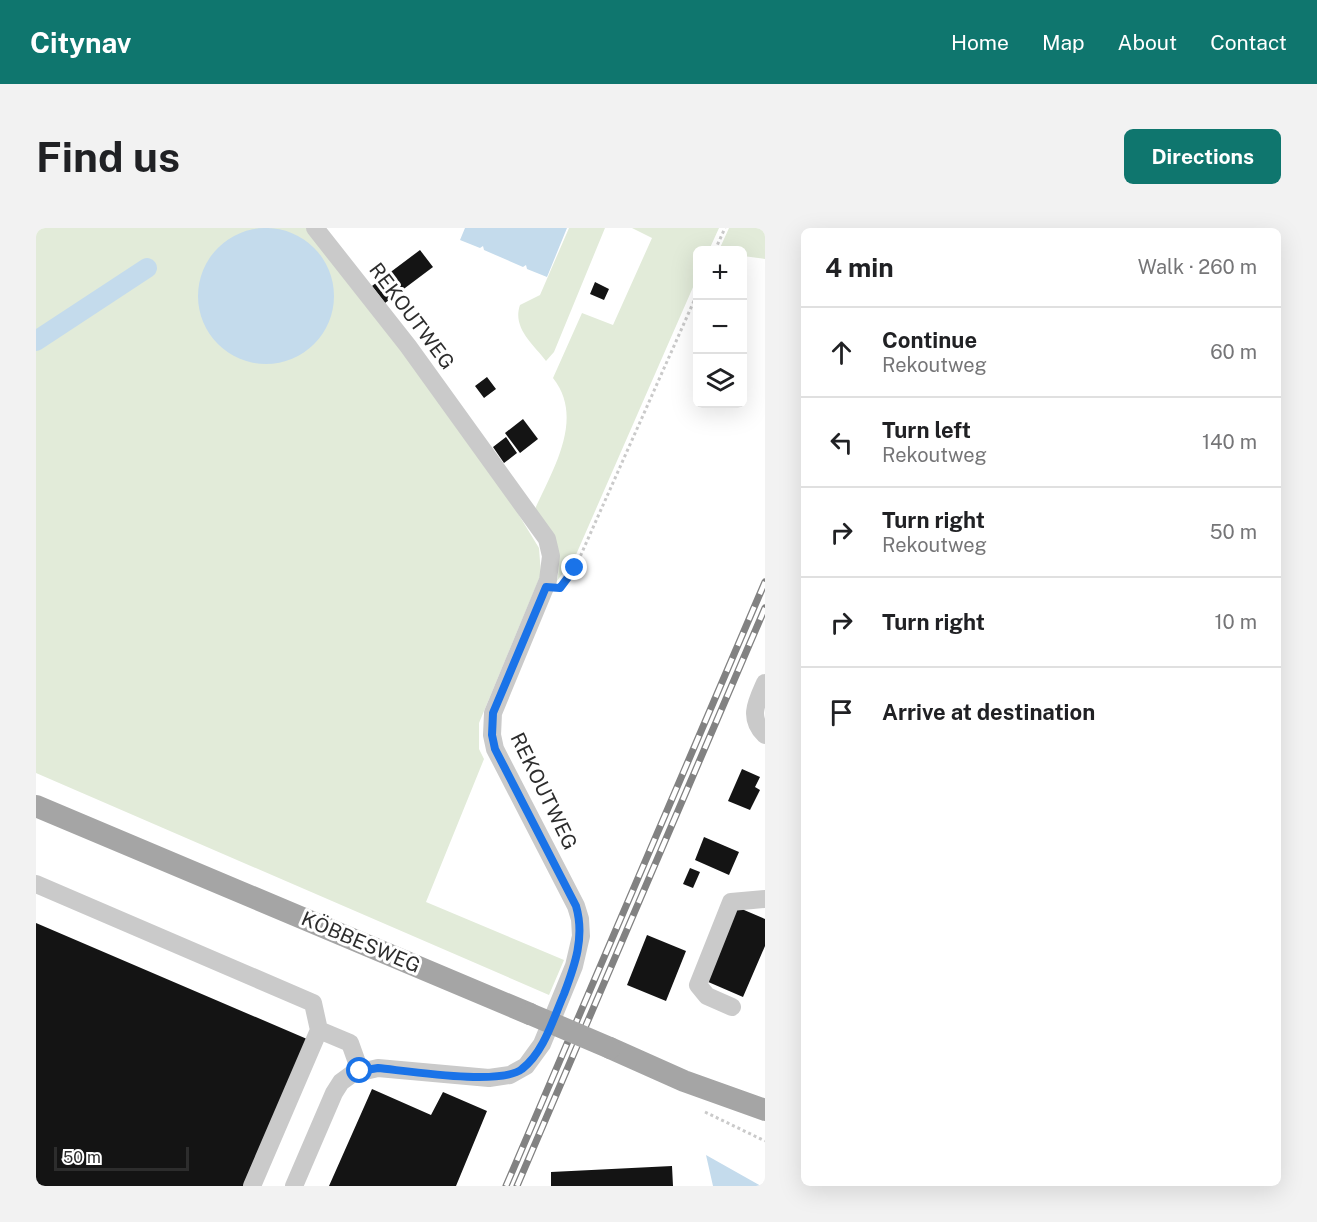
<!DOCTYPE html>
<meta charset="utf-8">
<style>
:root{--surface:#fff;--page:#f2f2f2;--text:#202124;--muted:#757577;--line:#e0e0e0;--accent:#0f766e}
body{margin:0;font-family:"Public Sans",sans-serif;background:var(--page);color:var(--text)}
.controls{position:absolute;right:18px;top:18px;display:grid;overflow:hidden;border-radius:9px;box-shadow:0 6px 24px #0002}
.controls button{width:54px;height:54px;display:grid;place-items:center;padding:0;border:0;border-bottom:2px solid var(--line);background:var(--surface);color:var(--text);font:30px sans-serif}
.scale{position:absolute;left:18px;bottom:15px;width:135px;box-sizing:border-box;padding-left:6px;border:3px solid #2d2d2d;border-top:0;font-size:16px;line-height:21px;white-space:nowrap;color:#2d2d2d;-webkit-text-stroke:4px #fff;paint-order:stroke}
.stop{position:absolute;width:18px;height:18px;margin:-14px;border:4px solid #1a73e8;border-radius:50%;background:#fff}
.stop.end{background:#1a73e8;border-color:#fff;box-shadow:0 2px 6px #0008}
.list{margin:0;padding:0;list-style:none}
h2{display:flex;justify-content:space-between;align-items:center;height:78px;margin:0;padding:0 24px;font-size:26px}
h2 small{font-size:20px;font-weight:400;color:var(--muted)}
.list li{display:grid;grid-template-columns:39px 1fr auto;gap:18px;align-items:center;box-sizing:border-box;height:90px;padding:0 24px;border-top:2px solid var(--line)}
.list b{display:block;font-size:22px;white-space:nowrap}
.list p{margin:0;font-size:20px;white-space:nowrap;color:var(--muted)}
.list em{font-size:20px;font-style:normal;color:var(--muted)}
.icon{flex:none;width:33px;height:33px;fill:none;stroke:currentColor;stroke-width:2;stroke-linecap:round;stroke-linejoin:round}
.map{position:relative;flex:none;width:729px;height:958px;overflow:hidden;border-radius:9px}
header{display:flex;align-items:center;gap:36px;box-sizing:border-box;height:84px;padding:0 30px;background:var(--accent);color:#fff}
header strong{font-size:28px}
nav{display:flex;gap:33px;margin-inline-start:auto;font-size:21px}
.intro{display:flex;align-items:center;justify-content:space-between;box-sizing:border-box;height:144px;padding:0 36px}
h1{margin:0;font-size:42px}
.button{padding:15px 27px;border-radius:9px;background:var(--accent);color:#fff;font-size:21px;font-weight:700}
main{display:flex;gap:36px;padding:0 36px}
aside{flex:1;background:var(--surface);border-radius:9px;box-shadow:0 6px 24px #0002}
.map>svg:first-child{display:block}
.green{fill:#e2ebd9}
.water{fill:#c4dbec}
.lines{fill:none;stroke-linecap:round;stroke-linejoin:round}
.canal{stroke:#c4dbec;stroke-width:20}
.building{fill:#141414}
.path{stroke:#cacaca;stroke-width:3;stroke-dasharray:3 3;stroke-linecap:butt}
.minor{stroke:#cacaca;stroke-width:18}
.major{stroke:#a5a5a5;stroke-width:22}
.rail-casing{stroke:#828282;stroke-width:7}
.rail{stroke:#fff;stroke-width:4.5;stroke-dasharray:14;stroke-linecap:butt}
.major-bridge{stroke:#a5a5a5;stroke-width:22}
.route{stroke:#1a73e8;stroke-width:8}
.labels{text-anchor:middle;stroke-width:6;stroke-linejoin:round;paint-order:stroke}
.street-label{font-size:20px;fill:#2d2d2d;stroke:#fff}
</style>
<header>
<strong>Citynav</strong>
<nav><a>Home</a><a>Map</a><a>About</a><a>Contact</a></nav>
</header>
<div class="intro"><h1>Find us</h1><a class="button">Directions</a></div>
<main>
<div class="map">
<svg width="729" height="958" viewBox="0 0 729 958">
<rect width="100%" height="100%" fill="#fff"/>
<path class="green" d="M0,0H273L456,243L503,320L505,346L443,495V521L448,531L390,674L528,732L513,767L0,545Z
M533,0H569L518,124L510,133C497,116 476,100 484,77L504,67Z
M596,0H683L673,22H662L661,50L539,329L521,353C527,319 519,307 499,281C517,241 549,190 517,150L546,85L577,97L616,10Z
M693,0H729V31L707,28L706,22H683Z"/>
<path class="water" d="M162 68a68 68 0 1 1 136 0a68 68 0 1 1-136 0Z
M429,0H531L511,49L491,41L490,37L487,39L448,22L447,18L444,20L424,12Z
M670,927L725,958H677Z"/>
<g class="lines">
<path class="canal" d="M0,113L111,40"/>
</g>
<path class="building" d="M384,22L397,39L349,75L336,58Z
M559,54L573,61L568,72L554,66Z
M451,149L460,161L448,170L439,158Z
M487,191L502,211L484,225L469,205Z
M470,209L481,225L468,235L457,219Z
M706,541L724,549L719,559L724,562L714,582L692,573Z
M668,609L703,624L693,647L659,632Z
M654,640L664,644L657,660L647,656Z
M701,679L729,691V718L707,769L670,753Z
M0,695L271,811L208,958H0Z
M611,707L650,723L630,773L591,757Z
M336,861L395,887L407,864L451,883L420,958H293Z
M636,938L637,958H515V944Z"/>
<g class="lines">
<path class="path" d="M679,22L689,0
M530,354L539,340L662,64
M669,884L729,913"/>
<path class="minor" d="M729,455C720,475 712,490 729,507
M0,656L277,775L283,802L216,958
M696,779L671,768L662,757L695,674L729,671
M283,802L314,815L324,843
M258,958L298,865L305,854L316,846L342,840L453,850L474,847L490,838L506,816L538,738L545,708L544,691L540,678L459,521L456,507L457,485L512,352L515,328L511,311L372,118L279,0"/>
<path class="major" d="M0,578L494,786
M574,820L648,853L729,882"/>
<defs>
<path id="rail" d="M470,958L729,354
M481,958L729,380"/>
</defs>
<use href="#rail" class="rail-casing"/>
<use href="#rail" class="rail"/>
<path class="major-bridge" d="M494,786L574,820"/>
</g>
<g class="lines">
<path class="route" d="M324,843L342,840C372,843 465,858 486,841C508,824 517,791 528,766C539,737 549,709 540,678L459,521L456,507L457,485L510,359L524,360L539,340"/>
</g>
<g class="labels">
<g class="street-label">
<text transform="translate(376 88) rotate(53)" y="7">REKOUTWEG</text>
<text transform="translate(508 563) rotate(64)" y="7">REKOUTWEG</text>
<text transform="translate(325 714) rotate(23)" y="7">KÖBBESWEG</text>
</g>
</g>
</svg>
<div class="controls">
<button>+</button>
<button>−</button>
<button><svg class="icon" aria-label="layers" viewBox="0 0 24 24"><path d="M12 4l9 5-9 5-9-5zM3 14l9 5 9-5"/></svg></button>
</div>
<div class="scale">50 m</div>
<div class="stop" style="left:324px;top:843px"></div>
<div class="stop end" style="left:539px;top:340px"></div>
</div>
<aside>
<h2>4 min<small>Walk · 260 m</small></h2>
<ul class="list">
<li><svg class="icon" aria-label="ahead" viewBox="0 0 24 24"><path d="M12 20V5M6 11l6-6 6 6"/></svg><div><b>Continue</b><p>Rekoutweg</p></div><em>60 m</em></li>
<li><svg class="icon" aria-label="left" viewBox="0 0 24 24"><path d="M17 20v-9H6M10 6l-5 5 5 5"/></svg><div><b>Turn left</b><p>Rekoutweg</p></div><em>140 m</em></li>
<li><svg class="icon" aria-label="right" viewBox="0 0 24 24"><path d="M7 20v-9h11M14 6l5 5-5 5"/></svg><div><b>Turn right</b><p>Rekoutweg</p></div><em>50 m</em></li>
<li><svg class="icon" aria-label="right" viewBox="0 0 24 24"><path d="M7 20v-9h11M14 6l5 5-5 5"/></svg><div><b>Turn right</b></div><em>10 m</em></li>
<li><svg class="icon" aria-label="arrive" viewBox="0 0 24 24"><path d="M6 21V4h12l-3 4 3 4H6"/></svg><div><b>Arrive at destination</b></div></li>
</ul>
</aside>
</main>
